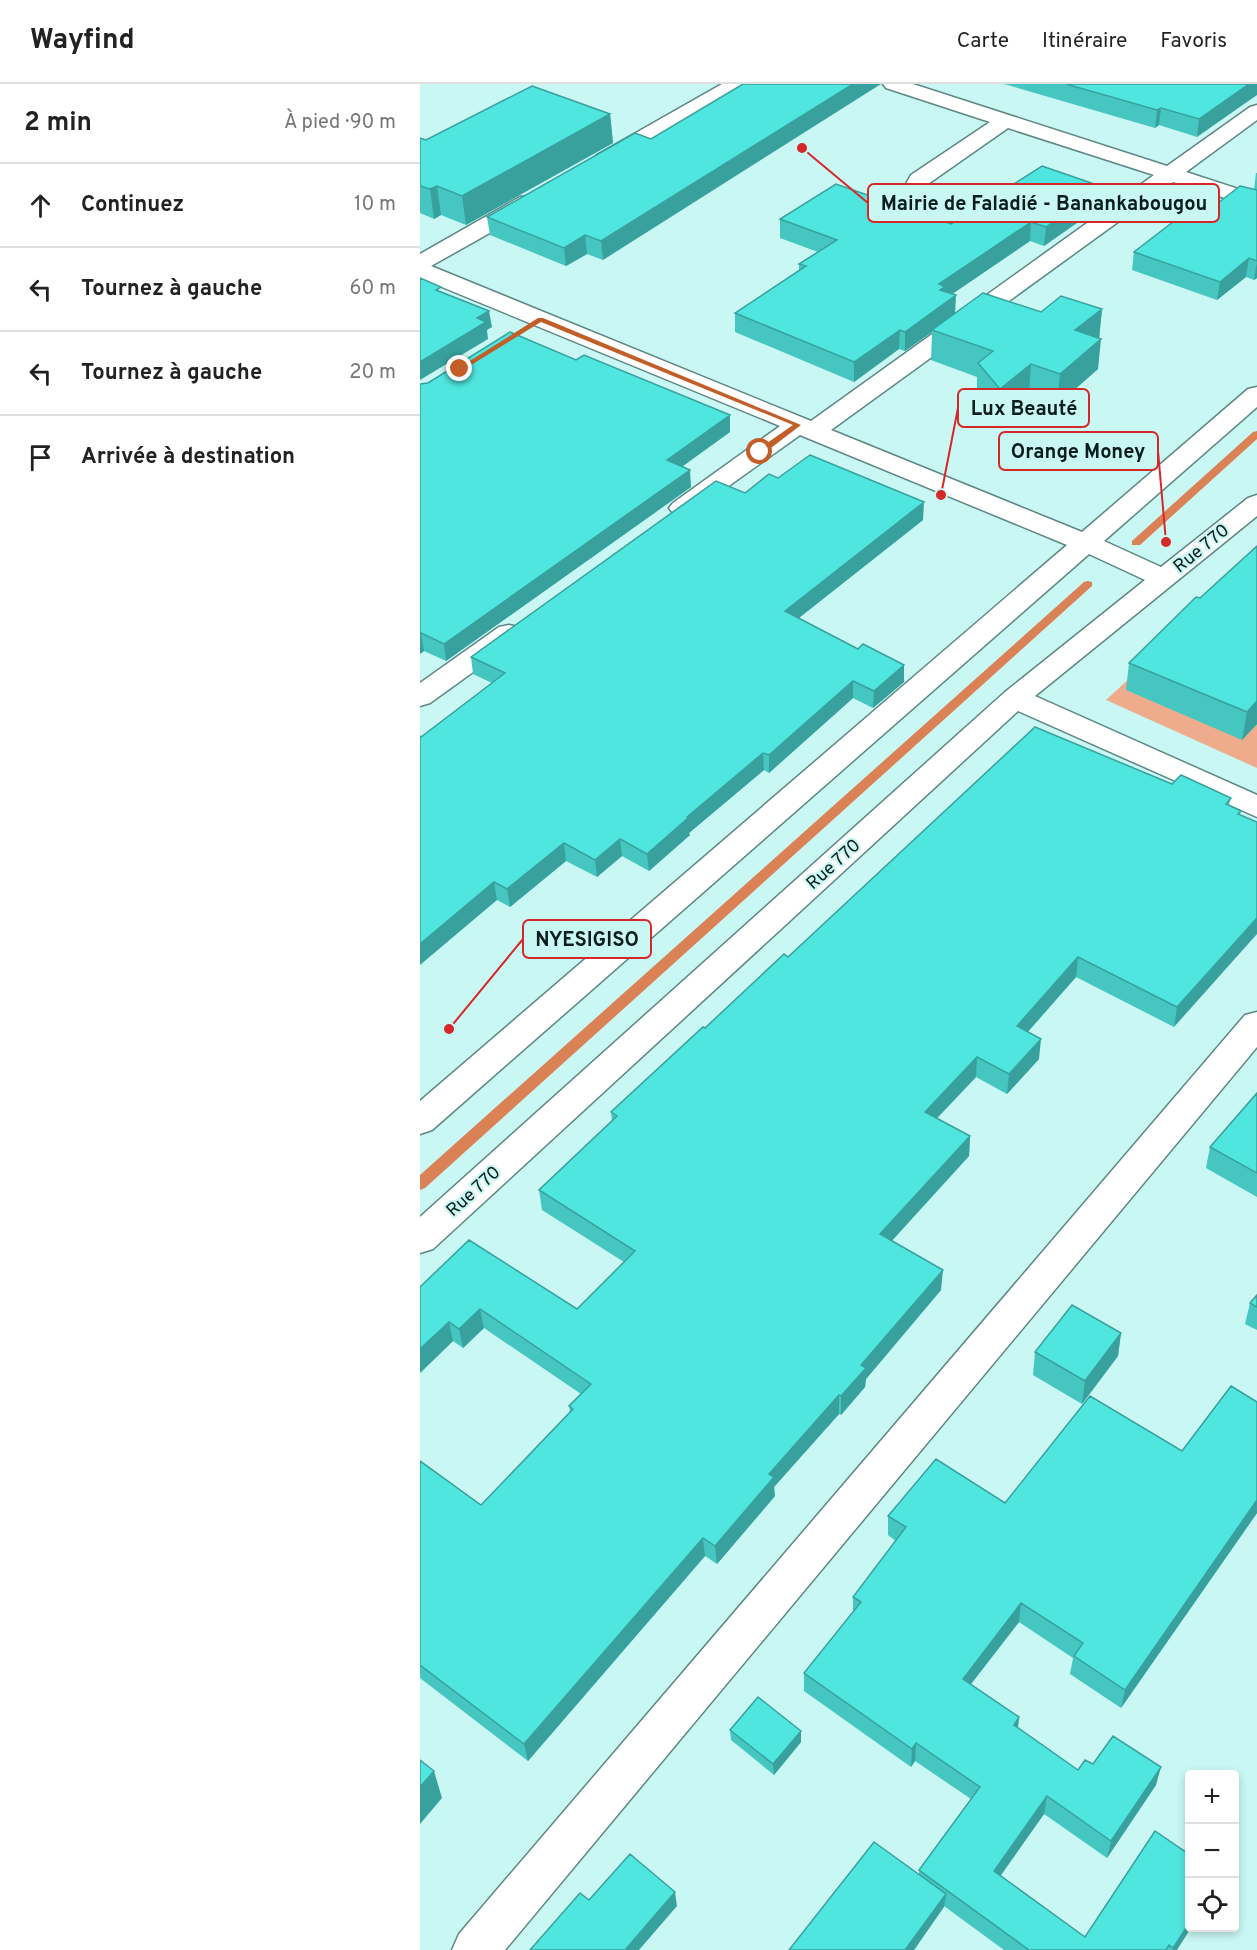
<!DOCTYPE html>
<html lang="fr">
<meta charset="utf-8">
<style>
:root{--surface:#fff;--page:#f6f6f6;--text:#222;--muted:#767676;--line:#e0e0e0}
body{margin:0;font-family:Overpass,sans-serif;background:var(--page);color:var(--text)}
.controls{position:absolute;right:18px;bottom:18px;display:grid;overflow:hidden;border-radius:6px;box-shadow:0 3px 9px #0003}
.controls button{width:54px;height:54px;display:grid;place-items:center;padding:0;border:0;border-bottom:2px solid var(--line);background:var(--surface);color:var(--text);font:30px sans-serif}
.stop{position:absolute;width:18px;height:18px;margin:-14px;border:4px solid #c25e28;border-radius:50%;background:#fff}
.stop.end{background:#c25e28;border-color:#fff;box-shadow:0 2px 6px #0008}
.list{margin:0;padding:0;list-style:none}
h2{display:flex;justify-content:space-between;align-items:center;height:78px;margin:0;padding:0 24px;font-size:26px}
h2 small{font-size:20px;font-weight:400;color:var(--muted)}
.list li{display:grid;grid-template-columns:39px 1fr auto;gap:18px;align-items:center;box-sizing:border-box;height:84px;padding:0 24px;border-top:2px solid var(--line)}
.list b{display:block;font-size:22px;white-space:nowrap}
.list em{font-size:20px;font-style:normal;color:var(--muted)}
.icon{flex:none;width:33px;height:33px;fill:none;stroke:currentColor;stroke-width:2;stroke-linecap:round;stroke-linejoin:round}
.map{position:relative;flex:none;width:837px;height:1866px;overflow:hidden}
header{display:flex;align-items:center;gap:36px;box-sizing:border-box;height:84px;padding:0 30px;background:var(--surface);border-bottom:2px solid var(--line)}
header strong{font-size:28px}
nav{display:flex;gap:33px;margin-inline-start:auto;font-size:21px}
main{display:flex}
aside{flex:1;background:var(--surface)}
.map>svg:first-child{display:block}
.green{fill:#efac8d}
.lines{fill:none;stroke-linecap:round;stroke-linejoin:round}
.stream{fill:#db8156;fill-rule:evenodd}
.street-casing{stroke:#5c8784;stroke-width:3}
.street{fill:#fff;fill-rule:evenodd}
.wall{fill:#45c6c1}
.shaded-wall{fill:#38a19d}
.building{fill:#50e6e0;stroke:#38a19d;stroke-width:1.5}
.route{fill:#c25e28}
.labels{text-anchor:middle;stroke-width:4.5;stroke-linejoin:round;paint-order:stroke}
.street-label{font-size:18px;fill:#0b1d1c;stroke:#c9f7f4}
.leader{fill:none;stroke:#d62828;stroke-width:2}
.callout-dot{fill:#d62828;stroke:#c9f7f4;stroke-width:2}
.callout{fill:#c9f7f4;stroke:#d62828;stroke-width:2}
.callout-label{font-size:20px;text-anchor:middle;font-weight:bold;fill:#0b1d1c}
</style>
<header>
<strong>Wayfind</strong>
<nav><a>Carte</a><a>Itinéraire</a><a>Favoris</a></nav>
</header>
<main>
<aside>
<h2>2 min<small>À pied · 90 m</small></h2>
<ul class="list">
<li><svg class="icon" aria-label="ahead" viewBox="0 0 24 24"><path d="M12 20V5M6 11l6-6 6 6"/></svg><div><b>Continuez</b></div><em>10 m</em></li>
<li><svg class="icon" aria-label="left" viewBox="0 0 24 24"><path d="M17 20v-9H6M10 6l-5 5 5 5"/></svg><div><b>Tournez à gauche</b></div><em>60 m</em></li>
<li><svg class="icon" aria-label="left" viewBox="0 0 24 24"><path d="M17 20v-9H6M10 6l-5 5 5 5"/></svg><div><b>Tournez à gauche</b></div><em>20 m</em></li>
<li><svg class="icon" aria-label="arrive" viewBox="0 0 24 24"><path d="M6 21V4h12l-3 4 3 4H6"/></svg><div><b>Arrivée à destination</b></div></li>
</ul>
</aside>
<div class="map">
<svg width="837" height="1866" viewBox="0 0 837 1866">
<rect width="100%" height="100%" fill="#c9f7f4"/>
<path class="green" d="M837,477V684L686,616Z"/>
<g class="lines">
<path class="stream" d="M837,347V355L720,461H712V457L833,348Z
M668,497L672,498V502L5,1104L0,1106V1091L664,498Z"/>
<defs>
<path id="street" d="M302,0H326L323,4L191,79L184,81L177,79L174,75L177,71Z
M463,0H493L747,82L830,23L837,21V36L766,88L837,111V124L753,98L411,346L662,448L828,305L837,303V323L684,457L741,483L828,414L837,411V432L615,612L837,711V733L598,627L13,1165L0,1169V1133L585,608L725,496L669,470L12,1046L0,1050V1017L647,461L380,351L271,429L262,432L253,429L249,424L253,419L360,342L0,194V170L100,113L108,112L116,113L119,118L116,123L11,182L391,337L734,91L588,44L508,100L505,109L548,128L551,133L548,138L540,140L532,138L487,117L483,105L491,91L570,38L466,4Z
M89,541L99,543L103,549L99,555L10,619L0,622V599L79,543Z
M837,928V963L85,1866H32L39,1850L825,931Z"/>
</defs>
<use href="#street" class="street-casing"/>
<use href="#street" class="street"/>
</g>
<path class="wall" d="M584,0H837L777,53L739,41L735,44Z
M190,30L193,59L46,141L21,131L14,135L0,129V54L6,56Z
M231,55L183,176L167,170L146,182L70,151L67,133Z
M836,89H837V194L834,196L826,193L797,216L712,186L714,168L798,119L834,106Z
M681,122L624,162L610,157L532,210L535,229L621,228L682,225L679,254L678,285L637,321L609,311L578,336L557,310V293L511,276L512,248L485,267L479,265L434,298L315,248V229L379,187V180L398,168L360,154V135L531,140Z
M0,300L310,348L262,382L271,403L26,577L4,567L0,570Z
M358,394L503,436L379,534L438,565L484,581V598L453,624L433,614L349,689L344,686L269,749L270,751L229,787L202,772L177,793L146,777L90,823L77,816L1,653L72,599L53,590L51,573L325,409Z
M780,514L837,640L822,656L706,606L709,579Z
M752,700L811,714L809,721L821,727L754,943L656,893L608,948L619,975L587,1010L556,993L517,1034L550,1052L549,1072L471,1157L521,1206L446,1295L445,1303L421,1331L419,1330L354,1403L355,1412L297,1480L285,1472L108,1677L0,1594V1377L61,1421L150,1328L149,1322L161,1310L64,1244L43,1264L33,1257L0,1289V1203L157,1225L204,1178L122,1126L119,1106L192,1037L191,1028L285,944L368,873Z
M837,1009V1113L786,1084L790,1063Z
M837,1211V1246L825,1240L830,1219Z
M701,1249L698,1272L662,1320L613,1291L615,1268Z
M837,1318V1429L701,1624L650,1590L653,1574L599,1538L551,1600L599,1633L598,1644L658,1686L673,1680L736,1701L687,1774L624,1730L580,1792L665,1853L735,1747L757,1866H584L524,1822L494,1866H369L499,1791V1786L551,1715L495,1677L491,1683L384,1607V1589L433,1528V1513L476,1457L468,1451V1432L585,1419L762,1367Z
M310,1646L381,1658L354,1691L311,1656Z"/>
<path class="shaded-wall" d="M433,0H461L183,176L181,157Z
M829,0H837V11L777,53L779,35Z
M741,24L739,41L735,44L737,26Z
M190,30L193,59L46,141L42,112Z
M17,102L21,131L14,135L10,105Z
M683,103L681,122L624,162L626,143Z
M611,138L610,157L525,215L536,211L535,231L512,246V248L485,267V248L519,200Z
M165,151L167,170L146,182L144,164Z
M829,174L826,193L797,216L800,198Z
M837,177V194L834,196Z
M682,225L679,256L655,246Z
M69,227L72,243L67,246L68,255L0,296V278L57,234Z
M480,246L479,265L434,298V278Z
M681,255L678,285L637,321L640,290Z
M611,280L609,311L578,336L580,305Z
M310,331V348L248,393L247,376Z
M270,386L271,403L26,577L24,560Z
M504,418L503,436L366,544L365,527Z
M1,549L4,567L0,570V550Z
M484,581V598L453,624L454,607Z
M433,597V614L349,689V671Z
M837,617V640L822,656L827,628Z
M343,669L344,686L269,749L270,751L229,787L227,770L267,733Z
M200,755L202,772L177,793L175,776Z
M144,759L146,777L90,823L87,805Z
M74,798L77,816L0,881V860Z
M837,834V850L754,943L757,923Z
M658,873L656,893L595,962L597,942Z
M621,955L619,975L587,1010L589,990Z
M557,973L556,993L504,1048L505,1028Z
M550,1052L549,1072L460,1170V1150Z
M523,1186L521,1206L446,1295L445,1303L421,1331V1312L441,1281Z
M60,1225L64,1244L43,1264L39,1245Z
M29,1238L33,1257L0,1289V1265Z
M701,1249L698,1272L662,1320L665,1297Z
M419,1311V1330L354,1403L355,1412L297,1480L295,1462L349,1390Z
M837,1416V1429L701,1624L705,1606Z
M283,1454L285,1472L108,1677L104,1660Z
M601,1519L599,1538L541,1613L543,1595Z
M599,1633L597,1652L594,1641Z
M381,1647V1658L354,1691L353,1680Z
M496,1659L495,1677L491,1683L492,1665Z
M741,1683L736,1701L687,1774L691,1757Z
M14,1687L22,1714L0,1740V1703Z
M627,1712L624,1730L572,1804L574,1787Z
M255,1808L257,1822L219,1866H205Z
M526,1810L524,1823L494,1866H485Z
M770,1838V1844H771L757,1866H752Z"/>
<path class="building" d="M323,0H433L181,157L165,151L144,164L67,133L215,49L231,55Z
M646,0H829L779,35L741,24L737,26Z
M112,2L190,30L42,112L17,102L10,105L0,102V54L6,56Z
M622,82L683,103L626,143L611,138L519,200L525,203L520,206L536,211L485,248L480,246L434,278L315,229L386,182L379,180L417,156L360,135L416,100L531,140Z
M820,102L837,106V177L829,174L800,198L714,168L784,114L798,119Z
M0,194L21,203L16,206L69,227L57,234L66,238L0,278Z
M563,209L621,228L641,212L682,225L655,246L681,255L640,290L611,280L580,305L558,279L573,267L512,246Z
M90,248L156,276L164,271L310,331L247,376L270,386L24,560L1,549L0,550V300L8,299Z
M390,371L504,418L365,527L438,565L443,560L484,581L454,607L433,597L349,671L343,669L267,733L268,734L227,770L200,755L175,776L144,759L87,805L74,798L0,860V652L1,653L85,589L51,573L296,397L325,409L349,390L358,394Z
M837,462V617L827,628L709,579L776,513L780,514Z
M615,643L752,700L761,691L811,714L806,720L821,727L818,730L837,738V834L757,923L658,873L597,942L621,955L589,990L557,973L505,1028L550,1052L460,1150L523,1186L441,1281L446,1284L421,1312L419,1311L349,1390L354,1393L295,1462L283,1454L104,1660L0,1581V1377L61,1421L153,1325L149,1322L171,1300L60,1225L39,1245L29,1238L0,1265V1203L49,1156L157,1225L215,1167L119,1106L197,1032L191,1028L283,943L285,944L364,870L368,873Z
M837,1009V1089L790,1063Z
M837,1211V1223L830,1219Z
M652,1221L701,1249L665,1297L615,1268Z
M811,1302L837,1318V1416L705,1606L654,1572L663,1559L601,1519L543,1595L599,1633L594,1641L658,1686L665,1676L673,1680L693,1652L741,1683L691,1757L627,1712L574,1787L665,1853L735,1747L770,1771V1838L753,1864L749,1861L746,1866H609L499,1786L560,1703L496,1659L492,1665L384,1589L441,1518L433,1513L486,1443L468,1432L516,1375L585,1419L670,1312L762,1367Z
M338,1613L381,1647L353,1680L310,1646Z
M0,1676L14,1687L0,1703Z
M454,1758L526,1810L485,1866H369Z
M210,1770L255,1808L205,1866H110L160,1809L169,1816Z"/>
<path class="route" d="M118,234H123L381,341L343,370H337V366L373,341L121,238L43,286L37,285Z"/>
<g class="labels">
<g class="street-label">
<text transform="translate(781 464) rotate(-39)" y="6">Rue 770</text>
<text transform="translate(413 780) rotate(-42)" y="6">Rue 770</text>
<text transform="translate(53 1107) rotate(-42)" y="6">Rue 770</text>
</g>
</g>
<path class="leader" d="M382 64L448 119M521 411L538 324M746 458L738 367M29 945L103 855"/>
<g class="callout-dot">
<circle cx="382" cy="64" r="6"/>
<circle cx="521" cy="411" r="6"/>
<circle cx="746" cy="458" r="6"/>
<circle cx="29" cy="945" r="6"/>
</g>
<g class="callout">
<rect x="448" y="100" width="351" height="38" rx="6"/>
<rect x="538" y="305" width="131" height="38" rx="6"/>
<rect x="579" y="348" width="159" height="38" rx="6"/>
<rect x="103" y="836" width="128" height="38" rx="6"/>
</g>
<g class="callout-label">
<text x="624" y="126">Mairie de Faladié - Banankabougou</text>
<text x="604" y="331">Lux Beauté</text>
<text x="658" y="374">Orange Money</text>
<text x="167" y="862">NYESIGISO</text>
</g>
</svg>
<div class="controls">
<button>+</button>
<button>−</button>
<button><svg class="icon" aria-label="locate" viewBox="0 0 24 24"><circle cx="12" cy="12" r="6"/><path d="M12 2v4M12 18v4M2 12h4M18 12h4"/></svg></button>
</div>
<div class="stop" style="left:340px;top:368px"></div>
<div class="stop end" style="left:40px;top:285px"></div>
</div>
</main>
